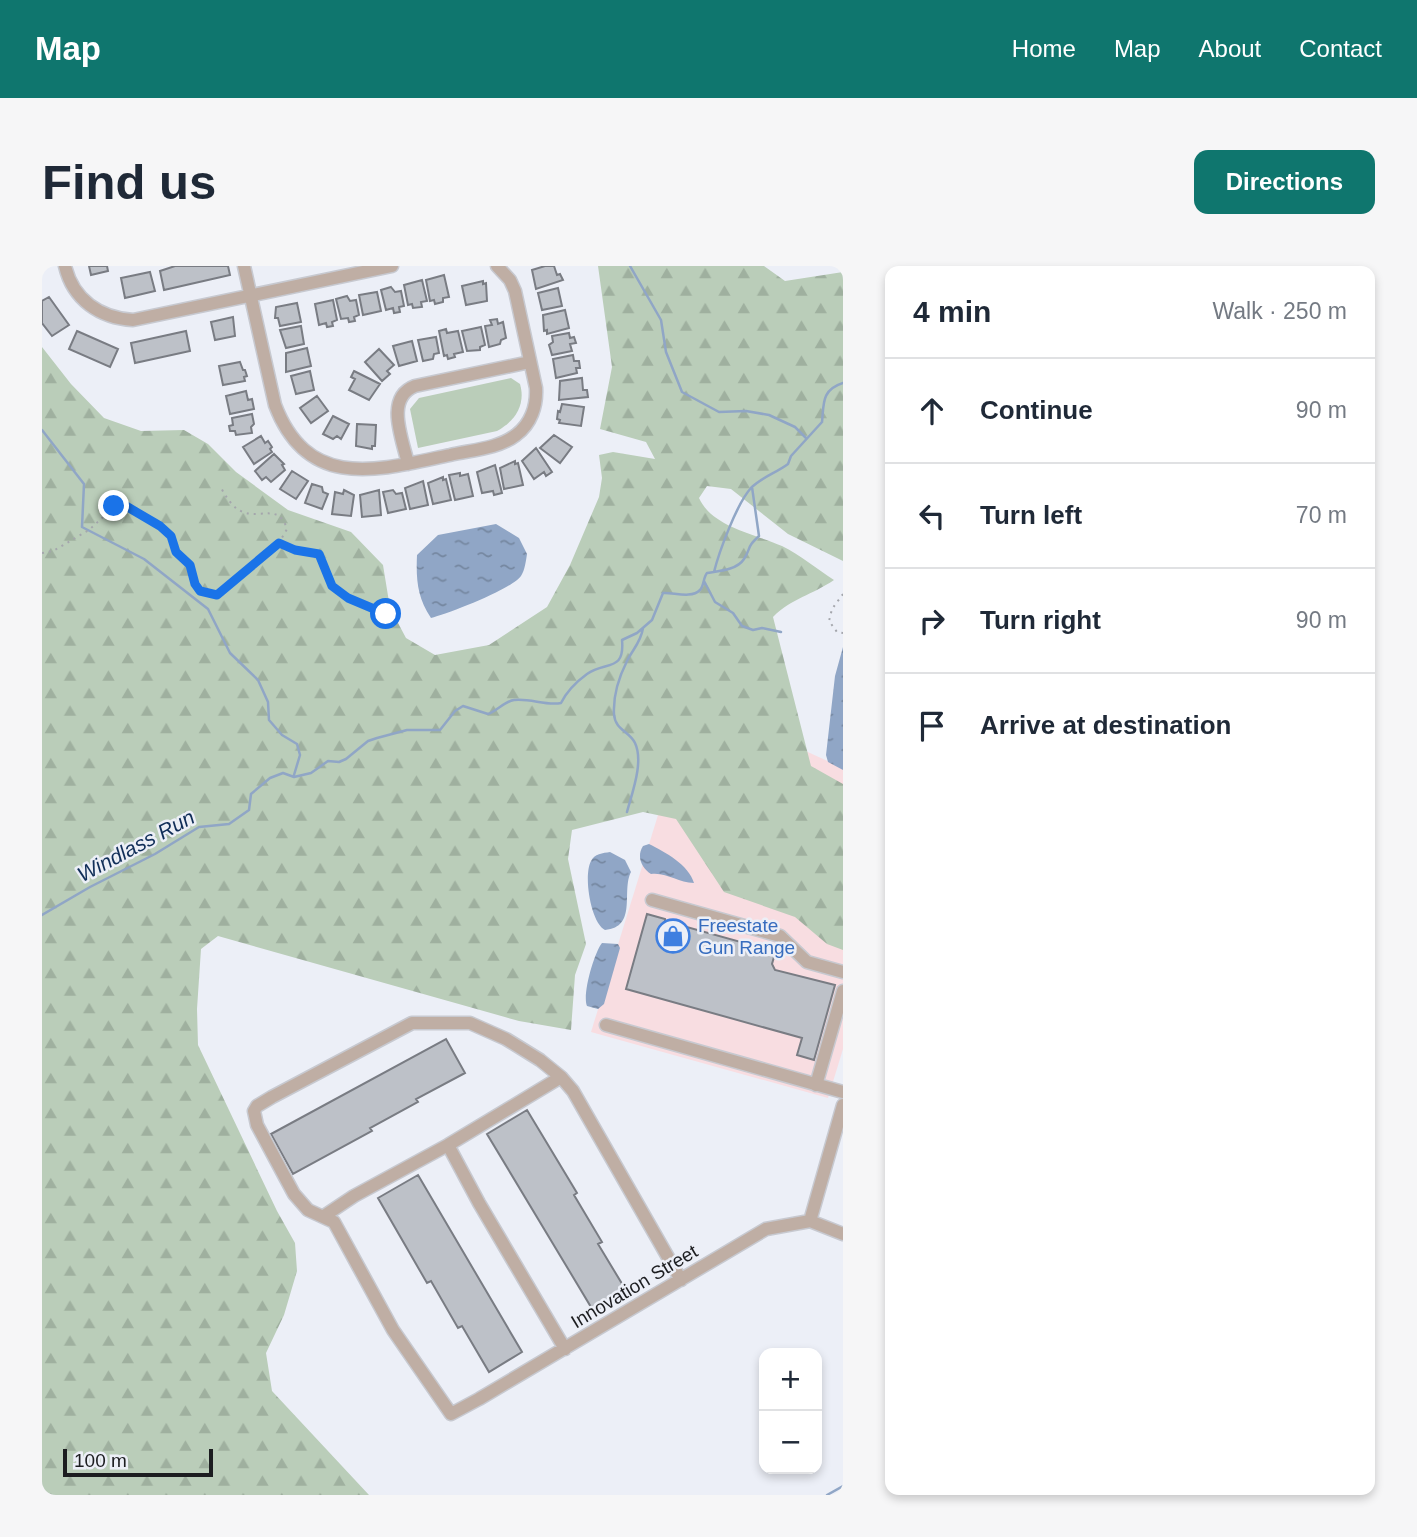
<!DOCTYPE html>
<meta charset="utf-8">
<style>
:root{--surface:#fff;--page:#f6f6f7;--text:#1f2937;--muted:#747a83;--line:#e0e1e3;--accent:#0f766e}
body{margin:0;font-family:Helvetica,sans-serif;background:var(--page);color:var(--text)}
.controls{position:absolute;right:21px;bottom:21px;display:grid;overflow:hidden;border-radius:14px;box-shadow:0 4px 10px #0003}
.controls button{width:63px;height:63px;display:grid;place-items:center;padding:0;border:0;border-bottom:2px solid var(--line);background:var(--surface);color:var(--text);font:35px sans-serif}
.scale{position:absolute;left:21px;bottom:18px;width:150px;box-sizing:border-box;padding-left:7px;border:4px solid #1c1d20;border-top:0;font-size:19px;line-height:24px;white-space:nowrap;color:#1c1d20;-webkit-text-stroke:5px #eceff7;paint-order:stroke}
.stop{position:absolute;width:21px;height:21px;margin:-16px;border:5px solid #1a73e8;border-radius:50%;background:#fff}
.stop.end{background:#1a73e8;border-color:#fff;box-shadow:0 2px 7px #0008}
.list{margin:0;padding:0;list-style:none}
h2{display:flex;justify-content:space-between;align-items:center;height:91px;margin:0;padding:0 28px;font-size:30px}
h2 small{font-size:23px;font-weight:400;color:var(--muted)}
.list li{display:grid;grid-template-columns:46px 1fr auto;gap:21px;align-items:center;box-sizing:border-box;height:105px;padding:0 28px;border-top:2px solid var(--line)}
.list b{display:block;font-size:26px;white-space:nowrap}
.list em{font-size:23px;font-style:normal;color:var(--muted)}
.icon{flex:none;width:38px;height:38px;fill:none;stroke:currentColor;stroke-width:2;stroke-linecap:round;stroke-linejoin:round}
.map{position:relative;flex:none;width:801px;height:1229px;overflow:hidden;border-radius:14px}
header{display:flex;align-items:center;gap:42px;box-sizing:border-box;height:98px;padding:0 35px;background:var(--accent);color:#fff}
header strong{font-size:33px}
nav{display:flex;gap:38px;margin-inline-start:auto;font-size:24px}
.intro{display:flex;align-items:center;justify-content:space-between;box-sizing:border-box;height:168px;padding:0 42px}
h1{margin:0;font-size:49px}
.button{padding:18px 32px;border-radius:14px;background:var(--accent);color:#fff;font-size:24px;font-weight:700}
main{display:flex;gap:42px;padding:0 42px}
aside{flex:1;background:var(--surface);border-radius:14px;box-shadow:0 4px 10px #0003}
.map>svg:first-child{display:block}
.commercial{fill:#f8dde1}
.green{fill:#bacdb9}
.forest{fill:url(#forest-firs)}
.water{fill:url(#water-ripples)}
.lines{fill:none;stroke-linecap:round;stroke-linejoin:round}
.stream{stroke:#90a6c6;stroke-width:2.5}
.building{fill:#bdc1c8;stroke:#797c83;stroke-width:2}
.minor-casing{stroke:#c7c9d0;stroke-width:15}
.path{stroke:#a4a6ac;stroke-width:2;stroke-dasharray:2 5;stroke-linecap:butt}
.minor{stroke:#bfaea4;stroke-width:12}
.route{stroke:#1a73e8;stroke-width:9}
.labels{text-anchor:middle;stroke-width:5;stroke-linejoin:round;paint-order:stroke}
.shop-label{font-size:19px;fill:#366cbe;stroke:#eceff7;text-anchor:start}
.street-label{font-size:19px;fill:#1c1d20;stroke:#eceff7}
.water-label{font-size:21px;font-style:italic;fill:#102e58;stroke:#eceff7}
</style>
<header>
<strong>Map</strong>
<nav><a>Home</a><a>Map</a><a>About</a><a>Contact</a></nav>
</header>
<div class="intro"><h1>Find us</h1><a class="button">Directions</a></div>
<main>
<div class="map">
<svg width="801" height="1229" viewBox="0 0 801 1229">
<defs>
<pattern id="forest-firs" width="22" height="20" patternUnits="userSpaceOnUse" patternTransform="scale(1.75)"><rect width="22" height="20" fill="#bacdb9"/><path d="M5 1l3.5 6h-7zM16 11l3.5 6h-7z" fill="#9fb09f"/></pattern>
<pattern id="water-ripples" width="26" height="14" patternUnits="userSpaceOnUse" patternTransform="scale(1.75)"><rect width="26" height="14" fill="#90a6c6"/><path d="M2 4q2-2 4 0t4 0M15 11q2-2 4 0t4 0" fill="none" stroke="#7587a0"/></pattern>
</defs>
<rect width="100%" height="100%" fill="#eceff7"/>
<path class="commercial" d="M650,439L686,450L801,502V783L786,832L549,766Z"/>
<path class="green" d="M469,112L478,118C484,139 473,155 455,165L376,182L368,143L377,132Z"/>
<path class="forest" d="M556,0H722L743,15L801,6V295L746,268L689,223L665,220L657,232C670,261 713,268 740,280C758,289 775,303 792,314C770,329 750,332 731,351L769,500L801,518V684L785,678L753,651L682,626L634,553L601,546L530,564L526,593L544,678L533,709L529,764L477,755L176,670L159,683L155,743L156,779L235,945L253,977L255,1005L242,1049L224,1087L230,1125L327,1229H0V81L29,118L62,152L99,165L142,164L166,178L194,206L246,244L309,266L341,299L348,342L364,372L393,389L447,379L505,341L528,299L557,231L560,212L557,189L571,186L613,193L604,176L558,163L570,101Z"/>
<path class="water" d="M454,258L477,272L485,288C484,294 483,304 479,310C470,323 406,348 389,352C375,331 374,313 375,289L396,269Z
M801,381V504L786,496L784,489L793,410Z
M607,578C623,586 647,599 652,617C636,617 625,606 609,608C600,602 594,591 601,580Z
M568,586L583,594L589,606C579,625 596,661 563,664C549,657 541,610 549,595C552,588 561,587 568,586Z
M560,677L576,678L578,682L562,738L556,743L545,740C540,729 552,687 560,677Z"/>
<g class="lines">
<path class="stream" d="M588,0L619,54L624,86L640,126L677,146L704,145L727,149L753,161L764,172
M0,164L42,218L40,261L102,293L166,343L188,387L216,414L226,436L227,454L240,469L255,478L258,489L252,509
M672,306C677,286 695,237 709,222C720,211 734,207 746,198L749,190L780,156C782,138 779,124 801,117
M662,315L673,336L691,347L700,360L711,364L720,362L739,366
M585,546C590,527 602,496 593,477C587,465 573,464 572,448C571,430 577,411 585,395C591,383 599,376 601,362
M0,649L48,621L113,588L157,561L187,558L207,544L209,528L228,512L241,507L252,511L269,507L286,495L297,496L304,493L326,475L335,472L365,464H398L413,445L421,440L446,448C455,445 463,435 472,434C488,432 504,440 519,437C525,425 534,416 545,408C564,395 583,406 580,374L595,367L610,354L621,327C631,326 649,333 658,324C662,320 661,312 665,307C677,305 695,304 702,293C710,280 704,282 717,270L710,221
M785,1229L801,1220"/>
</g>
<path class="building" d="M47,0H65L66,5L49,9Z
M133,0H186L188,9L122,24L118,5Z
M503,0H512L515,9L518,8L521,14L494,23L490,4Z
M108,6L113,25L83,32L79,12Z
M402,9L407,31L401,32V36L393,38L392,34L388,35L384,14Z
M380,14L385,35L379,36L380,41L371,42L370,38L366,39L362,19Z
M441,15V18L444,17L445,35L424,39L420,20Z
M349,21L353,26L359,25L362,40L357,41L358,46L352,47L351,42L344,44L339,24Z
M516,22L520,40L500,44L496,27Z
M335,26L339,45L321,49L317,29Z
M305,30L308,35L314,34L317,49L312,51L313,55L307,56L306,52L299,53L294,33Z
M7,31L27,59L10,70L0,57V35Z
M291,34L295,54L290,56L291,60L285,61L284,57L277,59L273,38Z
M255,37L259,56L238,60L236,52H233L234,41Z
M523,44L527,62L505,68V64L502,65L501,49Z
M191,51L193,70L173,74L169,56Z
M455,53L456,58L461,56L464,72L459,74L458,78L447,81L443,60L450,59L448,54Z
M259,60L262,78L244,82L238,64Z
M439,61L443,79L438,81V84L425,85L420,65Z
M404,63L405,67L416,65L421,86L412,88L413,91L406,93L405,89L402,90L397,65Z
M35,65L76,83L68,101L27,83Z
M144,65L148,85L93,97L89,77Z
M527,67L528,72L532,71L534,77L528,78L530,85L510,89L507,79L511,76L510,70Z
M394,71L397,87L392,88L391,93L381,95L376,74Z
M370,75L375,95L357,100L351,80Z
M265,82L269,100L244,106V87Z
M337,83L352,99L345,105L348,108L340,115L323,96Z
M531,89L532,95H537L538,102H534L535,107L514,112L511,93Z
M198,96L201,104H203L205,110L202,111L203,115L181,119L177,100Z
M268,105L272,124L254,128L249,110Z
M312,105L338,118L327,134L307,124L313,113L309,111Z
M540,112L541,124H545L546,131L517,134L518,115Z
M204,125L206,134L210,133L212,143L188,148L184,130Z
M275,130L286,145L269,157L258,142Z
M520,138L542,141L539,160L517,157L518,154L515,153L516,145L518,146Z
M210,148L212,158L209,161L210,167L194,169L193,165H188L187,160L191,159L190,152Z
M291,150L307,158L299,173L295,170L291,173L281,168Z
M315,158L334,159L333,180H330V183L314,180Z
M512,169L530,181L518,197L498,182Z
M219,170L223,177L226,175L230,181L228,183L230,186L212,198L201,181Z
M494,182L510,206L504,210L502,206L492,213L480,195Z
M232,188L242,198L240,199L243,204L229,216L224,211L220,214L213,205Z
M473,195V198L476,197L481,219L462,223L458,202Z
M453,199L460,227L452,229L451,225L440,227L435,206Z
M250,205L266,215L254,233L238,223Z
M418,207V210L426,208L431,230L413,234L407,209Z
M401,211V214L404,213L409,234L391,238L386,217Z
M381,215L386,239L368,243L363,222Z
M270,218L280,221L281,226L286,228L280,243L263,237Z
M302,224L312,229L309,250L290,248L293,226L301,228Z
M337,224L339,249L320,251L318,229Z
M351,224L354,228L360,227L364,243L346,247L341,226Z
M605,648L623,653V655L720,682L721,681L734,684L730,698L733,704L793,719L772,794L755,789L760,772L584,723Z
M404,773L423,807L374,833L376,836L328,862L330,865L251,908L229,868Z
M485,844L535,927L532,929L560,976L556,978L585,1026L552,1046L445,868Z
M376,909L480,1086L447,1106L420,1060L416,1062L389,1015L385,1017L336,932Z"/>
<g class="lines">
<defs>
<path id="minor" d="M23,0C31,34 58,52 91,54L350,0
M202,0L233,139C266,226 337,204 408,189C429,184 456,183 474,169C489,158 495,140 494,122L473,25L468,14L455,0
M366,198C361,174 342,132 373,120L488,96
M610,634L738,670L765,696L801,706
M564,759L801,826
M774,819L801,725
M406,879L437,937L523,1083
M282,950L312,930L406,879L519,811
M768,955L801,839
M639,1014L531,825L519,811L498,794L464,773L428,757H370L230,831L215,840L212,845L215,859L252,928L266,944L292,956L351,1064L409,1148L437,1133L724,963L768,955L801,968"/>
</defs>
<use href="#minor" class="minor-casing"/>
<path class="path" d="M238,277L253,284L277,288L290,320L306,332L344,348
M0,287L11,285L47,264L72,241L84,240L118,260L129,270L134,286L148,299L153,318L158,325L175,329L237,277L245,263C237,237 219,253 201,246C190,242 183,229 178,220
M801,328L790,343L787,355L795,366L801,367"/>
<use href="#minor" class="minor"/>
</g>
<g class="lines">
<path class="route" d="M72,240H84L118,260L129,270L134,286L148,299L153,318L158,325L175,329L237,277L253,284L277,288L290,320L306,332L344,348"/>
</g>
<defs>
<symbol id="shop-ring" viewBox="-11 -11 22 22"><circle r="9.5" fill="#eceff7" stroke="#3f7fe0" stroke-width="1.5"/><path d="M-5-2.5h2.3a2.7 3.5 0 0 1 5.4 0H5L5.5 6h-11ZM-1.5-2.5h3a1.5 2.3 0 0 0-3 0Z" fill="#3f7fe0"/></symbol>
</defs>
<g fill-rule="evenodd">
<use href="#shop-ring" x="612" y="651" width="38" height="38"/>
</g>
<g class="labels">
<g class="shop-label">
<text x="656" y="666">Freestate<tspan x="656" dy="22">Gun Range</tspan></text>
</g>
<g class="street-label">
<text transform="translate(592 1020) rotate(-31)" y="7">Innovation Street</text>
</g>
<g class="water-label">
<text transform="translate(94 580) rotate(-28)" y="7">Windlass Run</text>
</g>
</g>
</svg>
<div class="controls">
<button>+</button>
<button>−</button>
</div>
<div class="scale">100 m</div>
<div class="stop" style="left:344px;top:348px"></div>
<div class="stop end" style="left:72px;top:240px"></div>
</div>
<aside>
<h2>4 min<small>Walk · 250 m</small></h2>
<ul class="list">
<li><svg class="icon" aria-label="ahead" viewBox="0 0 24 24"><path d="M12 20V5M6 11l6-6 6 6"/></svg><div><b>Continue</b></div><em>90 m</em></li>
<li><svg class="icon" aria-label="left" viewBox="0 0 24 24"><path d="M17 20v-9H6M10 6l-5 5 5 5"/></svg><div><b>Turn left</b></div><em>70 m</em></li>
<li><svg class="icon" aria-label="right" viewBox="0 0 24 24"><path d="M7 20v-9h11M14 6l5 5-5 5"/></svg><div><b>Turn right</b></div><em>90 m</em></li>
<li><svg class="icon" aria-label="arrive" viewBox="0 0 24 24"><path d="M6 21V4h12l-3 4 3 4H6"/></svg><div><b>Arrive at destination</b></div></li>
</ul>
</aside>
</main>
